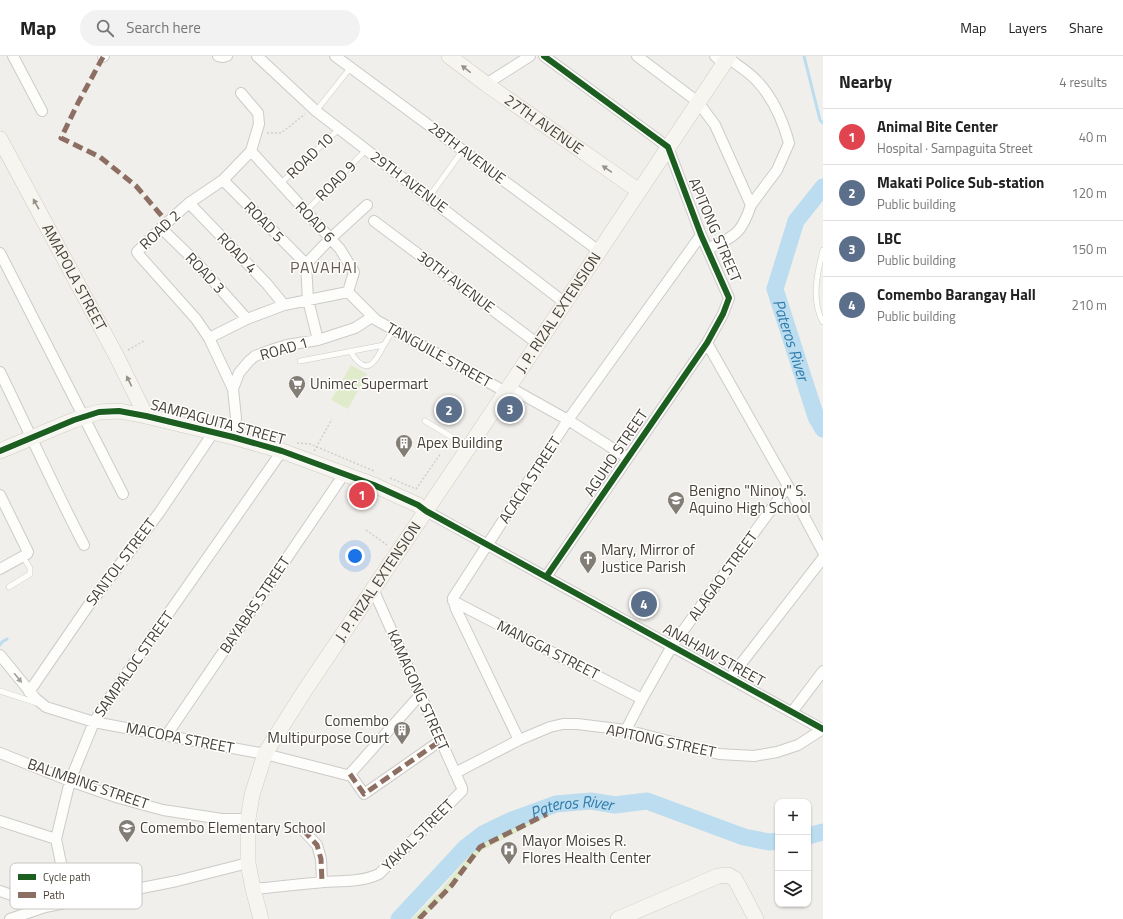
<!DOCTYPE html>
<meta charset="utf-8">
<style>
:root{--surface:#fff;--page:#f2f2f2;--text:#222;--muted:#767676;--line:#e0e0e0;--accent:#d93025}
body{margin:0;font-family:"Titillium Web",sans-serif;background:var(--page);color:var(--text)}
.controls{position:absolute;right:12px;bottom:12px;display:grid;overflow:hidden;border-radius:8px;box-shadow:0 1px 3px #0004}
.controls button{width:36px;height:36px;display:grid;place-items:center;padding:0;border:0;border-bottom:1px solid var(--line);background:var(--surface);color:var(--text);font:20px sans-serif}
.you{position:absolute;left:355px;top:500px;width:14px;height:14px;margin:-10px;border:3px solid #fff;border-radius:50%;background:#1a73e8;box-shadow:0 0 0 6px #1a73e833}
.badge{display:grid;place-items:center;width:26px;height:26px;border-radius:50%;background:var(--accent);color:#fff;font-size:13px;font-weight:700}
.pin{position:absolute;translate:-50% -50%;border:2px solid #fff;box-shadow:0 1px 4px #0006}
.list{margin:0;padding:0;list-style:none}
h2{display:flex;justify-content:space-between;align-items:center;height:52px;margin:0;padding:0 16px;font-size:17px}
h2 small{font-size:13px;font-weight:400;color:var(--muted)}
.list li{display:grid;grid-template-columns:26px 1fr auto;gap:12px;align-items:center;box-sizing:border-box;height:56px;padding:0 16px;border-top:1px solid var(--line)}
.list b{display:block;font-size:15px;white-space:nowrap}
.list p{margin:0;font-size:13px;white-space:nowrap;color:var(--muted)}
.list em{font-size:13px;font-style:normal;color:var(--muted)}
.icon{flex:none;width:22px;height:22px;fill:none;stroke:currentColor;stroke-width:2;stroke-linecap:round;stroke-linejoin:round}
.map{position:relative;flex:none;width:823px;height:863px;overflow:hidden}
header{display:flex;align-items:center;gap:24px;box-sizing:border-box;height:56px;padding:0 20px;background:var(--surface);border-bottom:1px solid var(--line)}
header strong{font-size:19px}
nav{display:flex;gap:22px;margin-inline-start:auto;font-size:14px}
.search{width:280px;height:36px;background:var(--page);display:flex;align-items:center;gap:10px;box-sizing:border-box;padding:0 14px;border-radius:22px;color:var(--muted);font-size:15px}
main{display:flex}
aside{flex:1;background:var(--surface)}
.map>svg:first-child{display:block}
.green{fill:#e0ebcb}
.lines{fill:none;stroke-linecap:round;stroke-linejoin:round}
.stream{stroke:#bbddef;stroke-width:3}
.river{stroke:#bbddef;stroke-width:17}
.lane-casing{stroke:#cdcbc7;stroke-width:6}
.street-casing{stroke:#cdcbc7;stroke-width:12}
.secondary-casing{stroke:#d0ccc2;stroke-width:16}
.path{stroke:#d1cfca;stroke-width:1.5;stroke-dasharray:2 2;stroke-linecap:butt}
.lane{stroke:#fdfdfc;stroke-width:5}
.street{stroke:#fdfdfc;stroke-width:10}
.secondary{stroke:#f7f5ef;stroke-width:15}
.quiet{stroke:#8d6e63;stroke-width:5;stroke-dasharray:10 5;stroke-linecap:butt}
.cycleway-casing{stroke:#fff;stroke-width:8}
.cycleway{stroke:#1b5e20;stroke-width:6}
.oneway{fill:#969189}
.oneway2{fill:#a29e99}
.labels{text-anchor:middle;stroke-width:3;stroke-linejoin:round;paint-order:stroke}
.street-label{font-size:15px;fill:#474036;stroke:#fff}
.poi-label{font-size:15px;fill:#474036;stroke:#fff;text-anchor:start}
.neighbourhood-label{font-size:16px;letter-spacing:1px;fill:#6a5d4e;stroke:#fff}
.water-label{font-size:16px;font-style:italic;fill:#2e7cac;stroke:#fff}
.key{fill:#fff;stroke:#c8c6c3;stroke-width:1}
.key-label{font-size:11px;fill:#474036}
</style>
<header>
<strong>Map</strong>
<div class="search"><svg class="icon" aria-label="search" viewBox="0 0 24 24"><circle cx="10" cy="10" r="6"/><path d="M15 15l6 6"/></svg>Search here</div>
<nav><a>Map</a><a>Layers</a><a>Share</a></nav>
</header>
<main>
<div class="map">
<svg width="823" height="863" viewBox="0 0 823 863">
<rect width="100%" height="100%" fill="#f1efeb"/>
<path class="green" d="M351,309L367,318L348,353L331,344Z
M550,754L552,758L481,795L444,841L422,863H412L439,836L480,786Z"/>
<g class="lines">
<path class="stream" d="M804,0L820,64L823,67
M0,589L2,586L7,583"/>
<g class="river">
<path id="s1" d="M823,131L796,165L775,233L816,361L823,373"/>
<path d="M808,780L823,776"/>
<path id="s2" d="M399,863L465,792L483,778L512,764L556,748L591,745L615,749L647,745L744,781L769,786L778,785"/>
</g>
<defs>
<path id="lane" d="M316,55L351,11
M280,128L339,73
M429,141L463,94
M305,156L366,94
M823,194C817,217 811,245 823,266
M350,295C366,321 374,309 384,289
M300,305L384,289L393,274
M425,365L467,390
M9,531L30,518V512L23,501
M0,635L37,647"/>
<path id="street" d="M13,0L42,55
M218,0L223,1L227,0
M257,0L316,55L565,247
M335,0L599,195
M544,0L668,91L701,179L729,242L723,258L707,287L546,521
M637,0L698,46L715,69L751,149C741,179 735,180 707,193
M715,0L723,7
M103,1L104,0
M728,2C737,9 749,16 757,25C773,42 783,65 789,87L777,114L751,149
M486,28L530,0
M251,95L340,193L354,216L348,236L376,264L506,336
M223,124L306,208
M189,147L267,228L284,249
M374,165L538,288
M161,172L198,208L247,263
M0,197L123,438
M209,282L247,263L284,249L348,236
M318,284L308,244L306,208L331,182L367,149
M707,287L788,430L823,496
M0,316C28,373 54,432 84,489
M509,331L568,364L628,402
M233,333L209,282L196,263L139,199L137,196L161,172L189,147L223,124L251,95L259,68L258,57L241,37
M233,381L236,362L233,333L239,317L249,305L255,300L271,294L287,289L318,284L355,272L372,261
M0,439L28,496L27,498L0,513
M426,455L822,673
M453,545L642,643
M0,599L35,642L46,651L94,666L265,698L347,719L350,718L420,639
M730,622L823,502
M29,636L86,553L159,457L213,377
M792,656L823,615
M626,674L642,643L672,590L788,430
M166,680L344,418
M519,684L456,553L453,542L568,364L701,179
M0,697L70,725L119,742L163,754L222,763H248
M455,717L519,684L550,671L563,668H577L626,674L719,698L754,700L777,696L798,689L823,673
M350,718L364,738L440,685
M0,765L56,783
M303,774L317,789L321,803L322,826
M253,833C276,831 300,828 324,826C342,825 362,826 379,818L462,735V732L373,533
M0,835L45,851
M69,846L56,783L70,725L94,666L108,644L282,395
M10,863L45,851L177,825L248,807"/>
<g id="secondary">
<path id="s3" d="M449,0L486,28L639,135"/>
<path id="s4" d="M0,83L117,301L146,360"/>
<path d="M0,395L74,364L99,356L119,355L146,360L233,381L282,395L374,429L418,449L426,455"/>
<path id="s5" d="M261,863L253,833L248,807V763L252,739L265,698L274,683L305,634L469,391L729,0"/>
<path d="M618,863L718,820L728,819L735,823L756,863"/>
</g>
</defs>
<use href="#lane" class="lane-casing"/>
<use href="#street" class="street-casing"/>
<use href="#secondary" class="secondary-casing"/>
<path class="path" d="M267,77H281L305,58
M128,294L144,285
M297,387L310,388L374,415
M314,395L332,363
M390,422L416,433L441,397
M366,474L387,489"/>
<use href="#lane" class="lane"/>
<use href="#street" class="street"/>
<use href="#secondary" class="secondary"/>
<path class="quiet" d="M103,1L78,47L61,82L100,101L136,130L167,166
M350,718L364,738L440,685
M303,774L317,789L321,803L322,826
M419,863L452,829L480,791L547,758"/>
<defs>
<path id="cycleway" d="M544,0L668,91L701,179L729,242L723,258L707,287L546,521
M0,395L74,364L99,356L119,355L146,360L233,381L282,395L374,429L418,449L426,455L823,673"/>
</defs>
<use href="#cycleway" class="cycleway-casing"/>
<use href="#cycleway" class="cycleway"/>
</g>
<defs><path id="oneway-solid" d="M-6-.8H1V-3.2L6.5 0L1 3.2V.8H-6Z"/></defs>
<g class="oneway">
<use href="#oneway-solid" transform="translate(466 13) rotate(-142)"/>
<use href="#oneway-solid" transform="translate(607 113) rotate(-145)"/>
<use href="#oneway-solid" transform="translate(36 148) rotate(-119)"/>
<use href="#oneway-solid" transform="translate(129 325) rotate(-116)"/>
</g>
<use class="oneway2" href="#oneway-solid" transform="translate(18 622) rotate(51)"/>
<defs>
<symbol id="supermarket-pin" viewBox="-11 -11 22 30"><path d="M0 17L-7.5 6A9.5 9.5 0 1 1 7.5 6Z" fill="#827d75" stroke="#fff"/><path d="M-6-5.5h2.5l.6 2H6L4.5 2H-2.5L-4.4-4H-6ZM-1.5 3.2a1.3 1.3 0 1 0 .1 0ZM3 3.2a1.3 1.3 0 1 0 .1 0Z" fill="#fff"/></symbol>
<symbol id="building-pin" viewBox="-11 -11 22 30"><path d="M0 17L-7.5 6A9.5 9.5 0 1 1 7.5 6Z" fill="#827d75" stroke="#fff"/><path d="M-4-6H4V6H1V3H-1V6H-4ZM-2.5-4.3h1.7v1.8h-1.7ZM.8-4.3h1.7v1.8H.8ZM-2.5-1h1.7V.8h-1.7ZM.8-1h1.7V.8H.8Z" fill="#fff"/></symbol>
<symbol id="school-pin" viewBox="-11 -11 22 30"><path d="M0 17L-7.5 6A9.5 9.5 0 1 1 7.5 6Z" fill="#827d75" stroke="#fff"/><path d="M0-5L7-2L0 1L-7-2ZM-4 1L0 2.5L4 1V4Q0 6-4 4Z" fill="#fff"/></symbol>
<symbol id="church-pin" viewBox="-11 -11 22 30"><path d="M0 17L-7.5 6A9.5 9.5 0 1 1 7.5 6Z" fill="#827d75" stroke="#fff"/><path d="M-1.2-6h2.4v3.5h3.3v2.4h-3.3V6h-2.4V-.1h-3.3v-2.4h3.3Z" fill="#fff"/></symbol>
<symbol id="hospital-pin" viewBox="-11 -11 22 30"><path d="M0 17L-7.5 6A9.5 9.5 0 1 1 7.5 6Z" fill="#827d75" stroke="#fff"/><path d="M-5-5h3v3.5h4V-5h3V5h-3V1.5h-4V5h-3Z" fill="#fff"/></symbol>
</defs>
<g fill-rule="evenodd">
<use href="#supermarket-pin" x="287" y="318" width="20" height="27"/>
<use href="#building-pin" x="394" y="377" width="20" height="27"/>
<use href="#school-pin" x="666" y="434" width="20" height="27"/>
<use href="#church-pin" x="578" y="493" width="20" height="27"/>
<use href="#building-pin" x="392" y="664" width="20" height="27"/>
<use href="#school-pin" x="117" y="762" width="20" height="27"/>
<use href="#hospital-pin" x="499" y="784" width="20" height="27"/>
</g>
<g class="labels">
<g class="street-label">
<text dy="5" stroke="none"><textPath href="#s3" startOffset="117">27TH AVENUE</textPath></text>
<text transform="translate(467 97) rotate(37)" y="5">28TH AVENUE</text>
<text transform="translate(310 100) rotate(-44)" y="5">ROAD 10</text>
<text transform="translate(336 125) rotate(-45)" y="5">ROAD 9</text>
<text transform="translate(409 126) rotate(37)" y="5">29TH AVENUE</text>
<text transform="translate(264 166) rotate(46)" y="5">ROAD 5</text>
<text transform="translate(315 166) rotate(47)" y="5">ROAD 6</text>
<text transform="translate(160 174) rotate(-43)" y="5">ROAD 2</text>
<text transform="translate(715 174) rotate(67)" y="5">APITONG STREET</text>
<text transform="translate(237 197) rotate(46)" y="5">ROAD 4</text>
<text transform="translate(205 217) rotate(47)" y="5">ROAD 3</text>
<text dy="5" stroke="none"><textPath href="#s4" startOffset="157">AMAPOLA STREET</textPath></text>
<text transform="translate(456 226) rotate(37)" y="5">30TH AVENUE</text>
<text dy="5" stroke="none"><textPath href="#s5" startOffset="699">J. P. RIZAL EXTENSION</textPath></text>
<text transform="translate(284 293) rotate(-16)" y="5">ROAD 1</text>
<text transform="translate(439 299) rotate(29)" y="5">TANGUILE STREET</text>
<text transform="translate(218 366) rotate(15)" y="5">SAMPAGUITA STREET</text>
<text transform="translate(616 397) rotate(-56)" y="5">AGUHO STREET</text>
<text transform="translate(530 424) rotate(-57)" y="5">ACACIA STREET</text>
<text transform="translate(121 506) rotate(-53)" y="5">SANTOL STREET</text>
<text transform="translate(723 520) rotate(-54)" y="5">ALAGAO STREET</text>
<text dy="5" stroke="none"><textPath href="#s5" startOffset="375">J. P. RIZAL EXTENSION</textPath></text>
<text transform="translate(255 549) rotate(-56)" y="5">BAYABAS STREET</text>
<text transform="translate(548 594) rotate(27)" y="5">MANGGA STREET</text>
<text transform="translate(714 599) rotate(29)" y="5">ANAHAW STREET</text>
<text transform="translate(134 608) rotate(-55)" y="5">SAMPALOC STREET</text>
<text transform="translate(418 634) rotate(66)" y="5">KAMAGONG STREET</text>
<text transform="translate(180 682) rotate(11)" y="5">MACOPA STREET</text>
<text transform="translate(661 685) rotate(12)" y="5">APITONG STREET</text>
<text transform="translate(88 728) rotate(19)" y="5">BALIMBING STREET</text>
<text transform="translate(418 779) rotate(-45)" y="5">YAKAL STREET</text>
</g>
<g class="poi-label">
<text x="310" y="333">Unimec Supermart</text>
<text x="417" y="392">Apex Building</text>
<text x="689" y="440">Benigno "Ninoy" S.<tspan x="689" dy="17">Aquino High School</tspan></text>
<text x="601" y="499">Mary, Mirror of<tspan x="601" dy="17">Justice Parish</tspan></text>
<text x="389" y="670" text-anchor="end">Comembo<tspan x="389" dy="17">Multipurpose Court</tspan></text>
<text x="140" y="777">Comembo Elementary School</text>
<text x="522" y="790">Mayor Moises R.<tspan x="522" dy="17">Flores Health Center</tspan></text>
</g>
<g class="neighbourhood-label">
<text x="324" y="217">PAVAHAI</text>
</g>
<g class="water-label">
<text dy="6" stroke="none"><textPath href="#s1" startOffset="168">Pateros River</textPath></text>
<text dy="6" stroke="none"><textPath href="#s2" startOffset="214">Pateros River</textPath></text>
</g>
</g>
<rect x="10" y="807" width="132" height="46" rx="6" class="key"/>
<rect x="18" y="818" width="18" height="6" fill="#1b5e20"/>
<rect x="18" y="836" width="18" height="6" fill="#8d6e63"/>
<g class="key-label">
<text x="43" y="825">Cycle path</text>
<text x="43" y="843">Path</text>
</g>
</svg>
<div class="controls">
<button>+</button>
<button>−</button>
<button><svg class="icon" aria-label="layers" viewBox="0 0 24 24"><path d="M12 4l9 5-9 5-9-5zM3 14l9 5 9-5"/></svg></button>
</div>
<div class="you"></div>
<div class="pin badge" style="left:362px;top:439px;background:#e0444e">1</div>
<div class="pin badge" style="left:449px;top:354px;background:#5c6f8a">2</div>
<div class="pin badge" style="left:510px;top:353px;background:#5c6f8a">3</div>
<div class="pin badge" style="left:644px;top:548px;background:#5c6f8a">4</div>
</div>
<aside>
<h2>Nearby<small>4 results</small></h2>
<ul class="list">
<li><span class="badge" style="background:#e0444e">1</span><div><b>Animal Bite Center</b><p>Hospital · Sampaguita Street</p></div><em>40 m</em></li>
<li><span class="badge" style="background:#5c6f8a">2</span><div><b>Makati Police Sub-station</b><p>Public building</p></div><em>120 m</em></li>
<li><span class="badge" style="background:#5c6f8a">3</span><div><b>LBC</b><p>Public building</p></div><em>150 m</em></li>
<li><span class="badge" style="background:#5c6f8a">4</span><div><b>Comembo Barangay Hall</b><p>Public building</p></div><em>210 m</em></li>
</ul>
</aside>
</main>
